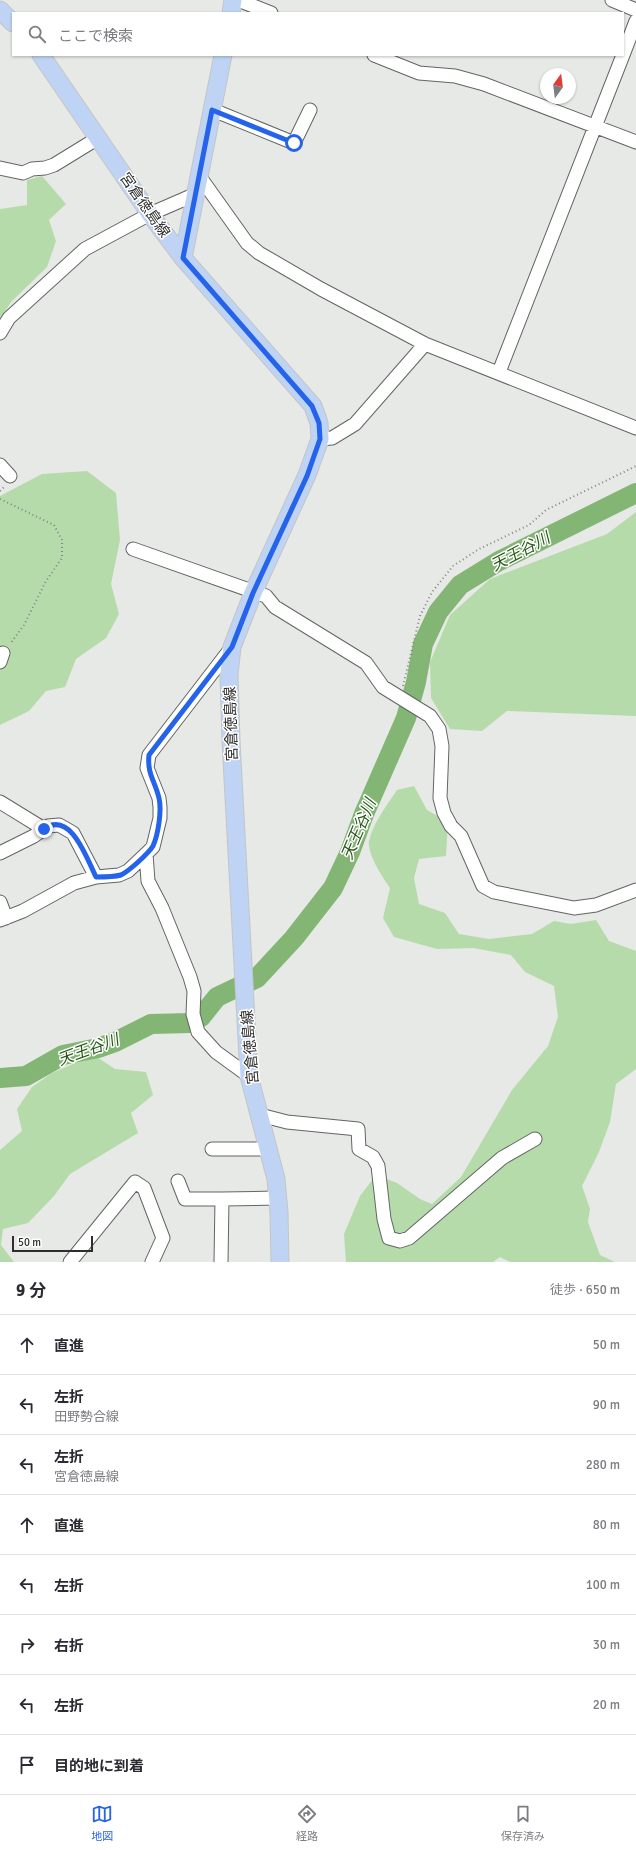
<!DOCTYPE html>
<html lang="ja">
<meta charset="utf-8">
<style>
:root{--surface:#fff;--page:#f7f7f7;--text:#2b2b33;--muted:#7c7c81;--line:#e1e1e2;--accent:#2563eb}
body{margin:0;font-family:Signika,"Noto Sans JP",sans-serif;background:var(--page);color:var(--text)}
.compass{position:absolute;left:540px;top:68px;width:36px;height:36px;border-radius:50%;background:var(--surface);box-shadow:0 1px 3px #0004;rotate:14deg}
.scale{position:absolute;left:12px;bottom:10px;width:81px;box-sizing:border-box;padding-left:4px;border:2px solid #2e2f2d;border-top:0;font-size:11px;line-height:14px;white-space:nowrap;color:#2e2f2d;-webkit-text-stroke:3px #fff;paint-order:stroke}
.stop{position:absolute;width:12px;height:12px;margin:-9px;border:3px solid #2563eb;border-radius:50%;background:#fff}
.stop.end{background:#2563eb;border-color:#fff;box-shadow:0 1px 4px #0008}
.list{margin:0;padding:0;list-style:none}
h2{display:flex;justify-content:space-between;align-items:center;height:52px;margin:0;padding:0 16px;font-size:17px}
h2 small{font-size:13px;font-weight:400;color:var(--muted)}
.list li{display:grid;grid-template-columns:26px 1fr auto;gap:12px;align-items:center;box-sizing:border-box;height:60px;padding:0 16px;border-top:1px solid var(--line)}
.list b{display:block;font-size:15px;white-space:nowrap}
.list p{margin:0;font-size:13px;white-space:nowrap;color:var(--muted)}
.list em{font-size:13px;font-style:normal;color:var(--muted)}
.icon{flex:none;width:22px;height:22px;fill:none;stroke:currentColor;stroke-width:2;stroke-linecap:round;stroke-linejoin:round}
.map{position:relative;flex:none;width:636px;height:1262px;overflow:hidden}
.search{position:absolute;background:var(--surface);box-shadow:0 1px 3px #0004;left:12px;right:12px;top:12px;height:44px;display:flex;align-items:center;gap:10px;box-sizing:border-box;padding:0 14px;border-radius:0px;color:var(--muted);font-size:15px}
.sheet{height:532px;background:var(--surface)}
nav{display:flex;justify-content:space-around;align-items:center;box-sizing:border-box;height:56px;border-top:1px solid var(--line);background:var(--surface);font-size:11px;color:var(--muted)}
nav a{display:grid;justify-items:center;gap:2px}
nav .on{color:var(--accent)}
.map>svg:first-child{display:block}
.green{fill:#b6dbab}
.lines{fill:none;stroke-linecap:round;stroke-linejoin:round}
.river{stroke:#83b574;stroke-width:20}
.minor-casing{stroke:#626562;stroke-width:15}
.major-casing{stroke:#c4c5c4;stroke-width:19}
.path{stroke:#848683;stroke-width:2;stroke-dasharray:1 3;stroke-linecap:butt}
.minor{stroke:#fff;stroke-width:13}
.major{stroke:#bfd4f5;stroke-width:17}
.route{stroke:#2563eb;stroke-width:5}
.labels{text-anchor:middle;stroke-width:3;stroke-linejoin:round;paint-order:stroke}
.street-label{font-size:15px;fill:#2e2f2d;stroke:#fff}
.water-label{font-size:16px;font-style:italic;fill:#295818;stroke:#fff}
</style>
<div class="map">
<svg width="636" height="1262" viewBox="0 0 636 1262">
<rect width="100%" height="100%" fill="#e6e9e5"/>
<path class="green" d="M42,176L66,204L49,220L56,241L47,267L11,302L0,319V209L27,205V180Z
M87,471L116,493L120,540L111,584L119,614L106,638L76,659L65,687L46,691L29,711L0,725V496L42,474Z
M636,512V716L507,711L482,731L450,729L431,698L430,662L450,615L490,579L607,534Z
M414,786L427,810L448,822L446,856L419,859L414,878L419,904L445,913L459,934L489,939L532,934L554,921L571,924L596,920L609,941L636,951V1069L616,1084L610,1122L599,1152L582,1186L590,1209L588,1222L600,1255L615,1262H510L500,1257L493,1262H346L344,1234L360,1196L376,1175L397,1183L420,1199L432,1204L461,1177L512,1090L548,1046L558,1017L554,986L525,972L511,955L473,948L437,949L394,937L383,918L390,888C383,878 367,854 369,841C373,823 387,805 397,790Z
M94,1055L115,1069L146,1072L153,1095L131,1113L138,1133L70,1174L54,1196L28,1223L3,1229L1,1245L14,1262H0V1150L22,1131L17,1109L32,1087L52,1073Z"/>
<g class="lines">
<path class="river" d="M0,1078L26,1076L63,1055L98,1048L115,1042L151,1024L190,1023L201,1017L217,997L257,978L294,938L333,888L350,852L364,814L406,718L416,682L423,644L438,612L460,585L499,561L636,493"/>
<defs>
<path id="minor" d="M238,0L271,13
M612,0L636,10
M374,55L419,73L455,76L484,84L636,142
M623,55L636,21
M213,110L294,143L310,110
M0,168L23,173L32,169L45,168L54,165L98,138
M200,177L247,243L259,253L321,289L425,344L636,428
M0,333L9,318L85,249L150,214L196,194
M499,372L623,55
M320,439L332,438L355,424L425,344
M0,465L10,476
M133,549L266,596L275,607L366,663L383,687L430,716L439,729L442,746L440,798L444,813L451,826L461,836L483,886L494,892L574,908L596,905L636,890
M0,662L3,653
M0,802L44,829
M0,853L34,836L48,826L59,825L73,833L96,877
M146,854L148,881L162,908L190,977L194,991L193,1014L198,1032L216,1052L249,1076
M0,902L6,918
M0,920L23,911L74,883L96,877L119,875L128,871L146,854L153,847L160,818V807L159,798L147,768L149,755L232,647
M260,1115L287,1122L358,1129L359,1149L373,1157L378,1166L384,1219L389,1238L400,1241L409,1238L502,1158L535,1139
M212,1149H268
M178,1181L185,1199H222
M70,1262L135,1182L144,1188L163,1238L152,1262
M221,1262L222,1199L277,1198"/>
<path id="major" d="M0,10L13,23
M231,13L233,0
M41,55L150,214L183,258L313,406L319,423L320,439L307,475L253,593L232,647L229,675L231,741L249,1076L276,1179L279,1213L280,1262
M183,258L223,55"/>
</defs>
<use href="#minor" class="minor-casing"/>
<use href="#major" class="major-casing"/>
<path class="path" d="M0,491L5,486
M0,499L54,525L62,540V558L46,581L24,625L10,644
M403,686L420,616L432,592L453,566L479,549L529,525L546,510L636,466"/>
<use href="#minor" class="minor"/>
<use href="#major" class="major"/>
</g>
<g class="lines">
<path class="route" d="M44,829C71,810 87,859 96,877C104,877 114,877 121,875C129,871 148,854 153,846C158,835 162,811 159,798C155,781 147,774 149,755L232,647L253,593L307,476L320,439L319,423L312,406L183,258L212,110L294,143"/>
</g>
<g class="labels">
<g class="street-label">
<text transform="translate(145 205) rotate(55)" y="5">宮倉徳島線</text>
<text transform="translate(231 724) rotate(-92)" y="5">宮倉徳島線</text>
<text transform="translate(250 1047) rotate(-95)" y="5">宮倉徳島線</text>
</g>
<g class="water-label">
<text transform="translate(520 551) rotate(-28)" y="6">天王谷川</text>
<text transform="translate(358 829) rotate(-67)" y="6">天王谷川</text>
<text transform="translate(88 1049) rotate(-20)" y="6">天王谷川</text>
</g>
</g>
</svg>
<svg class="compass" viewBox="-18 -18 36 36"><path d="M0-13l5 13h-10z" fill="#e53935"/><path d="M0 13l5-13h-10z" fill="#7c7c81"/></svg>
<div class="scale">50 m</div>
<div class="stop" style="left:294px;top:143px"></div>
<div class="stop end" style="left:44px;top:829px"></div>
<div class="search"><svg class="icon" aria-label="search" viewBox="0 0 24 24"><circle cx="10" cy="10" r="6"/><path d="M15 15l6 6"/></svg>ここで検索</div>
</div>
<section class="sheet">
<h2>9 分<small>徒歩 · 650 m</small></h2>
<ul class="list">
<li><svg class="icon" aria-label="ahead" viewBox="0 0 24 24"><path d="M12 20V5M6 11l6-6 6 6"/></svg><div><b>直進</b></div><em>50 m</em></li>
<li><svg class="icon" aria-label="left" viewBox="0 0 24 24"><path d="M17 20v-9H6M10 6l-5 5 5 5"/></svg><div><b>左折</b><p>田野勢合線</p></div><em>90 m</em></li>
<li><svg class="icon" aria-label="left" viewBox="0 0 24 24"><path d="M17 20v-9H6M10 6l-5 5 5 5"/></svg><div><b>左折</b><p>宮倉徳島線</p></div><em>280 m</em></li>
<li><svg class="icon" aria-label="ahead" viewBox="0 0 24 24"><path d="M12 20V5M6 11l6-6 6 6"/></svg><div><b>直進</b></div><em>80 m</em></li>
<li><svg class="icon" aria-label="left" viewBox="0 0 24 24"><path d="M17 20v-9H6M10 6l-5 5 5 5"/></svg><div><b>左折</b></div><em>100 m</em></li>
<li><svg class="icon" aria-label="right" viewBox="0 0 24 24"><path d="M7 20v-9h11M14 6l5 5-5 5"/></svg><div><b>右折</b></div><em>30 m</em></li>
<li><svg class="icon" aria-label="left" viewBox="0 0 24 24"><path d="M17 20v-9H6M10 6l-5 5 5 5"/></svg><div><b>左折</b></div><em>20 m</em></li>
<li><svg class="icon" aria-label="arrive" viewBox="0 0 24 24"><path d="M6 21V4h12l-3 4 3 4H6"/></svg><div><b>目的地に到着</b></div></li>
</ul>
</section>
<nav>
<a class="on"><svg class="icon" aria-label="map" viewBox="0 0 24 24"><path d="M3 6l6-2 6 2 6-2v14l-6 2-6-2-6 2zM9 4v14M15 6v14"/></svg>地図</a>
<a><svg class="icon" aria-label="directions" viewBox="0 0 24 24"><path d="M12 3l9 9-9 9-9-9zM9 14v-3h6M13 9l2 2-2 2"/></svg>経路</a>
<a><svg class="icon" aria-label="saved" viewBox="0 0 24 24"><path d="M7 4h10v16l-5-4-5 4z"/></svg>保存済み</a>
</nav>
